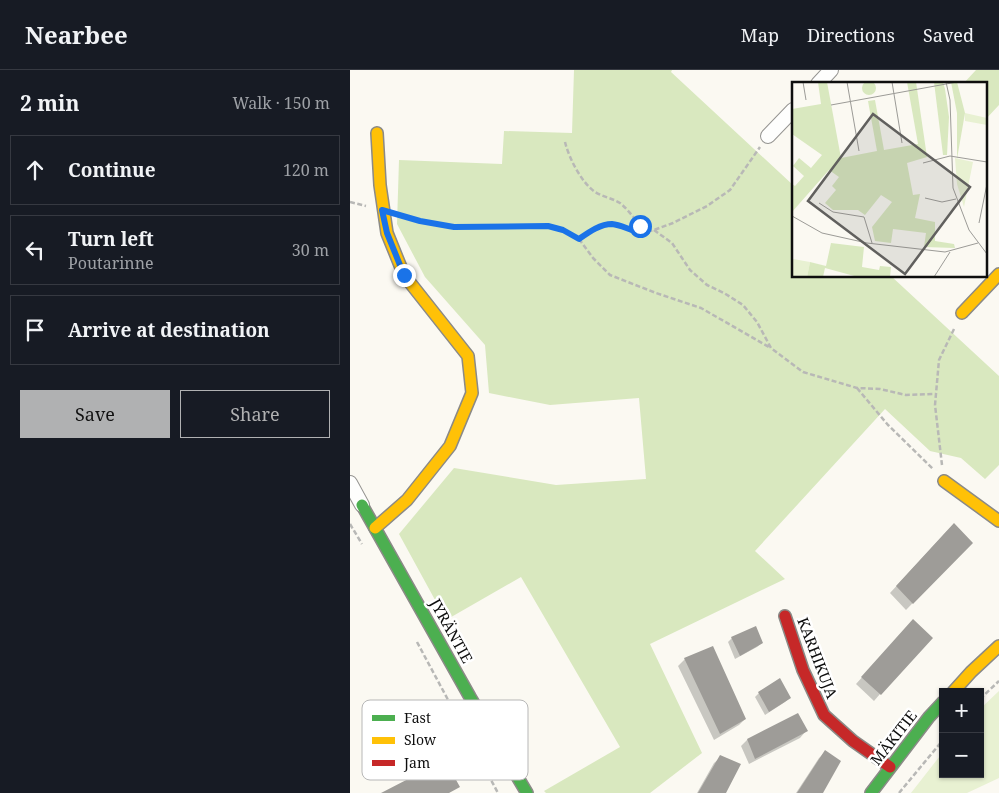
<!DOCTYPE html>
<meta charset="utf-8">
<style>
:root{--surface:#171b24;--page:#242831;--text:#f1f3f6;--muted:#9ea1a6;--line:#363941;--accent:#b0b1b2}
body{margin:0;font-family:"Noto Serif",serif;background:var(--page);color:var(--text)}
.controls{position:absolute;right:15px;bottom:15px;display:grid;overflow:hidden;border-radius:0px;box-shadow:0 1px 4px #0004}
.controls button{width:45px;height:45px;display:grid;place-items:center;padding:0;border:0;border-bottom:1px solid var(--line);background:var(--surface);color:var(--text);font:25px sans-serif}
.stop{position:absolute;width:15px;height:15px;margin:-11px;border:4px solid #1a73e8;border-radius:50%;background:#fff}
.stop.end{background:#1a73e8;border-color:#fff;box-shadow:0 1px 5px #0008}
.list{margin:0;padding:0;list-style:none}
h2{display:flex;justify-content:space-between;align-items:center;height:65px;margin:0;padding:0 20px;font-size:21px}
h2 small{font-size:16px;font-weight:400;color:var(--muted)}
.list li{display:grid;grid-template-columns:32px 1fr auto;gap:15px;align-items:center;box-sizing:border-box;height:70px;margin:0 10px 10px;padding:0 10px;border:1px solid var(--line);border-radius:0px}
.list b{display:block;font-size:19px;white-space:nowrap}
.list p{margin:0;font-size:16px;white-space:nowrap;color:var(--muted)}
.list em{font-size:16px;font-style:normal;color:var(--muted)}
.actions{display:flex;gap:10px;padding:15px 20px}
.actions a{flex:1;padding:11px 0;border:1px solid var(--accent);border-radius:0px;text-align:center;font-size:18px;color:var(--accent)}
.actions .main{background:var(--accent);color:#111}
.icon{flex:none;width:28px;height:28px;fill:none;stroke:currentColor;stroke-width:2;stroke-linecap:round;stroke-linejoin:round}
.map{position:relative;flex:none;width:649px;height:723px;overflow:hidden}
header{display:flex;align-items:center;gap:30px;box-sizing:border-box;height:70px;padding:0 25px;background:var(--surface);border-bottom:1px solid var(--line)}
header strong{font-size:24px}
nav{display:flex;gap:28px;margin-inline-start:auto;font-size:18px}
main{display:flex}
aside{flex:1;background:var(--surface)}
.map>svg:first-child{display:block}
.green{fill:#e8f1d2}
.forest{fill:#d9e8bf}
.shadow{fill:#0003}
.building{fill:#9e9c98}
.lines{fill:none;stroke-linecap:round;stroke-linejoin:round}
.street-casing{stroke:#959491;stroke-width:16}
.fast-casing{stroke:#8b8a87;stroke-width:14}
.slow-casing{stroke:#8b8a87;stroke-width:14}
.jam-casing{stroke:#8b8a87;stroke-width:14}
.path{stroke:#b8b8b6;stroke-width:2.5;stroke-dasharray:5 2.5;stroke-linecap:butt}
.street{stroke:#fefefd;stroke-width:14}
.fast{stroke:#4caf50;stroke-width:11}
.slow{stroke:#ffc107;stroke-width:11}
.jam{stroke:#c62828;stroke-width:11}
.route{stroke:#1a73e8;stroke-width:6}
.labels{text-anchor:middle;stroke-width:5;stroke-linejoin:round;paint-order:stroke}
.street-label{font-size:15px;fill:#0e0e0e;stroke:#fff}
.inset-road{fill:none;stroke:#9c9b97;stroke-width:1}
.view{fill:#61605e;fill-opacity:0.15;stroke:#61605e;stroke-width:2.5}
.inset-edge{fill:none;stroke:#0e0e0e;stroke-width:2.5}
.key{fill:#fff;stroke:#b7b7b7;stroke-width:1}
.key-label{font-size:14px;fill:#0e0e0e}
</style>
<header>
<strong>Nearbee</strong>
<nav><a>Map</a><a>Directions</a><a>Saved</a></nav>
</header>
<main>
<aside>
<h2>2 min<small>Walk · 150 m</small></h2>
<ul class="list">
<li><svg class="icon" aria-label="ahead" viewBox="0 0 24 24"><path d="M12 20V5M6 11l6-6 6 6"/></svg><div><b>Continue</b></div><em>120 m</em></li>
<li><svg class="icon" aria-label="left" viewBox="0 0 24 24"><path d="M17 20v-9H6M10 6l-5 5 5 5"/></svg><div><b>Turn left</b><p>Poutarinne</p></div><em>30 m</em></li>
<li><svg class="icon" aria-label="arrive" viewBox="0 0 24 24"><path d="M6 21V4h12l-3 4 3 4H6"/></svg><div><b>Arrive at destination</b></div></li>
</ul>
<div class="actions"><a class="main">Save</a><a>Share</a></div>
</aside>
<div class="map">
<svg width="649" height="723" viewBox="0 0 649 723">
<rect width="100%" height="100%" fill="#fbf9f2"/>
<path class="green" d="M649,621V708L617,723H561L593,682V704H630V639Z"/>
<path class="forest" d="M224,0H322L321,2L443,115V206H541L649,306V395L635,409L611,388L580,381L535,339L405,481L435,509L300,574L352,683L300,723H196L194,721L270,677L171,507L96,550L49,464L104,398L206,415L296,409L289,328L200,335L139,323L135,275L75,207L47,154L49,90L152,94L154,61L222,63Z
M626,0H649V35L635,50V14H613Z"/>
<path class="shadow" d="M597,461L621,473L556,540L540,523Z
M557,557L530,624L524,631L506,614Z
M405,558L412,573L407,577L385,589L378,572L382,568Z
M335,589L395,649L389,655L364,670L328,596Z
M409,623L439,628L435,632L415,645L405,627Z
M456,661L450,668L399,694L391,676L397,670Z
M475,682L471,723H446L469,688Z
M371,687L375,723H347L364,693Z"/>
<path class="building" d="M604,453L623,473L563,534L546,516Z
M563,549L583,568L531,625L511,607Z
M406,556L413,573L390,586L381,567Z
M363,576L396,649L370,664L334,588Z
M430,608L441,628L419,642L408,622Z
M448,643L458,661L405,689L397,669Z
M475,680L491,691L473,723H447Z
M370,685L391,694L376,723H348Z
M95,690L110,717L99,723H31Z"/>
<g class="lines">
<defs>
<path id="street" d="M468,14L481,0
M418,66L443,40
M0,413L12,435"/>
<path id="fast" d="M12,435L120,627L177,723
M521,723L579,647L593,632"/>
<path id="slow" d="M612,243L649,204
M594,411L649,451
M25,458L57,430L100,376L122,323L118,286L54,205L37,163L30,115L27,63
M603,622L621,602L649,576"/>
<path id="jam" d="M435,546L453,600L474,645L503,671L540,697"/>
</defs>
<use href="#street" class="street-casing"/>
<use href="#fast" class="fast-casing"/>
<use href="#slow" class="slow-casing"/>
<use href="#jam" class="jam-casing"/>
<path class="path" d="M215,72C219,88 231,112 245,122C253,127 262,128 270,133C280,141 287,153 297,162
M0,132L16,136
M52,146L70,151L104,157L198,156L213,160L229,169L249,156L263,154L292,163L304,160L323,153L357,136L380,120L410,77
M304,160L322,173L340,200L357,215L374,223L393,235L407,252L421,278L453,302L507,318L530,319L556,325L586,324
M229,169L243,188L260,205L306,223L351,238L419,277
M507,318L538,355L583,399
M592,395L585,335L589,290L605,257
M0,454L12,474
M67,572L148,723
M630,629L649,611
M549,723L593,670"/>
<use href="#street" class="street"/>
<use href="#fast" class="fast"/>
<use href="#slow" class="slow"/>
<use href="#jam" class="jam"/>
</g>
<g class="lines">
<path class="route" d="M54,205L37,163L32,140L70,151L104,157L198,156L213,160L229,169C239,162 250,154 262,154C274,155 284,164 297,162L290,156"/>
</g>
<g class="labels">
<g class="street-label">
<text transform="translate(101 561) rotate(61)" y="5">JYRÄNTIE</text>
<text transform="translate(467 588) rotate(69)" y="5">KARHIKUJA</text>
<text transform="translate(544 668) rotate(-52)" y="5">MÄKITIE</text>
</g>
</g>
<g transform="translate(442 12)">
<rect width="195" height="195" fill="#fbf9f2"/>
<path d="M173,31L195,36V43L173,39ZM163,76L181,80L172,125L165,102ZM1,177L18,180L15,195H0Z" fill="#e8f1d2"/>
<path d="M70 6a7 7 0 1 1 14 0a7 7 0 1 1-14 0ZM26,0H35L49,76L85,69L76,19L83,18L92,68L126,62L115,0H124L135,75L115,81L121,113L128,112L123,136L143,140V159L162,162L163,166L132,165L134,151L101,147L99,161L83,159L80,145L100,120L89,113L73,133L66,128H41L33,121L44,108L40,104L47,95L37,88L0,130V102L3,104L12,94L1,84L7,76L19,86L30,73L0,52V27L29,22ZM142,0H151L153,7L157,35L155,73H151ZM159,0H165L173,31L165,77V31ZM39,161L72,165L70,185L87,188L88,184L99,185L98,195H66L33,186L31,195H15L18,180L34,184Z" fill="#d9e8bf"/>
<path class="inset-road" d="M11,0L14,18M55,0L67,69M100,0L110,61M154,0L158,18L161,106L177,148L195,172M39,23L165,0M131,81L158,74L195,80M133,116L150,120L164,117M27,121L41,130L72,135L80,161M0,134L30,151L75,161L153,170L186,161M187,141L195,102M142,195L158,170"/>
<path class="view" d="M81,32L178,105L113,192L16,119Z"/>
<rect width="195" height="195" class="inset-edge"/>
</g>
<rect x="12" y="630" width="166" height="80" rx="8" class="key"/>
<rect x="22" y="645" width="23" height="6" fill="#4caf50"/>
<rect x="22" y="667" width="23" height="7" fill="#ffc107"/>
<rect x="22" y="690" width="23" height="6" fill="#c62828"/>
<g class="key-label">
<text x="54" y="653">Fast</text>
<text x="54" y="675">Slow</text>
<text x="54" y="698">Jam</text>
</g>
</svg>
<div class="controls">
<button>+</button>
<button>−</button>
</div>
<div class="stop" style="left:290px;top:156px"></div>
<div class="stop end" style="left:54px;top:205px"></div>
</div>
</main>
